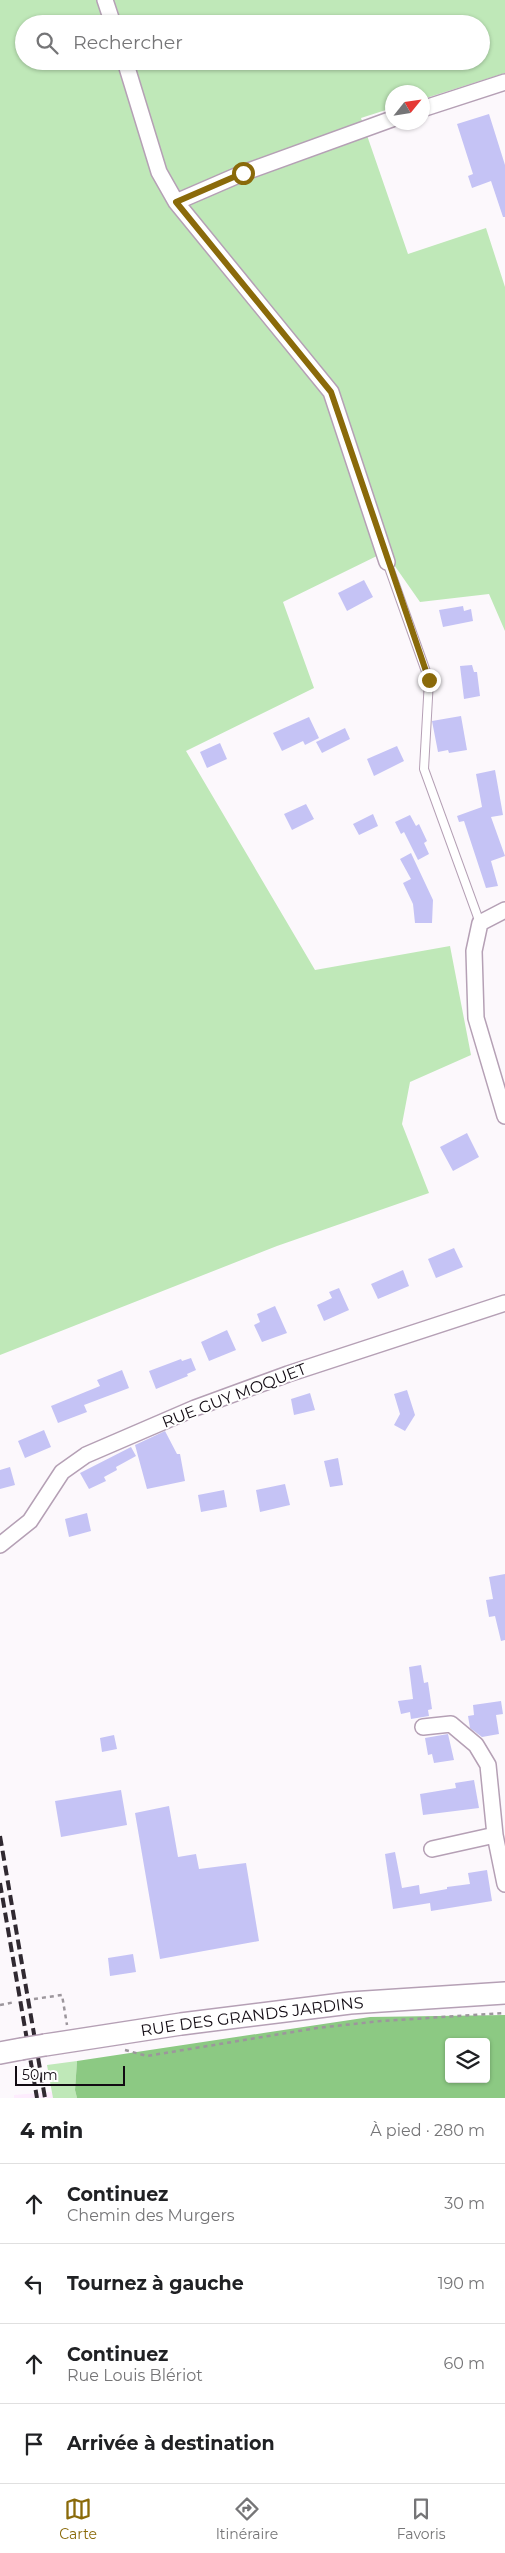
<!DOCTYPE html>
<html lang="fr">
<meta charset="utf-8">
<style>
:root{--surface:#fff;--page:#f6f6f6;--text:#202124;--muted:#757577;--line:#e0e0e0;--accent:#8a6a0a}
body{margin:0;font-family:Montserrat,sans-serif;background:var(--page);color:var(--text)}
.controls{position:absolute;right:15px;bottom:15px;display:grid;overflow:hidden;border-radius:5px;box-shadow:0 1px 4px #0004}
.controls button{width:45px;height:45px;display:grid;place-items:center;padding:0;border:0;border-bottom:1px solid var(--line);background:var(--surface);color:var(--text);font:25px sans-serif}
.compass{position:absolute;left:385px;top:85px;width:45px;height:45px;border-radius:50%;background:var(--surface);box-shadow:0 1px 4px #0004;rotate:60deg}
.scale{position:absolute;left:15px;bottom:12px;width:110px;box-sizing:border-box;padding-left:5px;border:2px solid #120b13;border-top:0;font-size:14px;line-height:18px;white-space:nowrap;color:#120b13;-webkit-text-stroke:4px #fff;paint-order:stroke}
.stop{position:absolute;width:15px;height:15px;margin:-11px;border:4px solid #8a6a0a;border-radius:50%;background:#fff}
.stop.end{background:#8a6a0a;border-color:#fff;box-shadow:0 1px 5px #0008}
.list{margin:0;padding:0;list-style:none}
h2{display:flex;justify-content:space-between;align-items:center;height:65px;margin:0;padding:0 20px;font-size:21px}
h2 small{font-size:16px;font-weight:400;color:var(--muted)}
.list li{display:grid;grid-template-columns:32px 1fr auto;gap:15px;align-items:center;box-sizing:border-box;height:80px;padding:0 20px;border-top:1px solid var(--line)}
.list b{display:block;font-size:19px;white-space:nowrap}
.list p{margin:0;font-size:16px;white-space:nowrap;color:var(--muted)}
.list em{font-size:16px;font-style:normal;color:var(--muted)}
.icon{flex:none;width:28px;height:28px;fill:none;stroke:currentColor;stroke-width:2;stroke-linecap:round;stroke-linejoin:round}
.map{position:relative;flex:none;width:505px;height:2098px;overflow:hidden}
.search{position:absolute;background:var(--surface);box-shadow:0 1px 4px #0004;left:15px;right:15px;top:15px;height:55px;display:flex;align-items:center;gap:12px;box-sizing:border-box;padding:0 18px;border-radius:28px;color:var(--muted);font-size:19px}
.sheet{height:385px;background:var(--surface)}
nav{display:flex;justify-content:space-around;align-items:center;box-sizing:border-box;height:70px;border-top:1px solid var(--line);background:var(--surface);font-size:14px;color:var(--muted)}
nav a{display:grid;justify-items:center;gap:2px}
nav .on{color:var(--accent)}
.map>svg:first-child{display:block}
.built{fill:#fdecfd}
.green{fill:#bfe8b8;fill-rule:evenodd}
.forest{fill:#8cc983;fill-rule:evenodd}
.building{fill:#c5c3f5}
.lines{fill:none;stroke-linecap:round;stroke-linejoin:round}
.lane-casing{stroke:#b5a0b5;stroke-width:10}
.street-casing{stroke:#b5a0b5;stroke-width:18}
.secondary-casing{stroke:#b5a0b5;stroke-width:24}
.path{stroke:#9c969c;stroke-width:2.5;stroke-dasharray:4 4;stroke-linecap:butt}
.lane{stroke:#fff;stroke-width:8}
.street{stroke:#fff;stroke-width:15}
.secondary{stroke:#fff;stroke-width:21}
.rail{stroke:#302931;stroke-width:4;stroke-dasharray:10 5;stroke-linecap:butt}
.secondary-bridge-casing{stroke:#b5a0b5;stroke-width:24;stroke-linecap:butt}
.secondary-bridge{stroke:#fff;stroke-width:21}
.route{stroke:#8a6a0a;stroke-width:6}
.labels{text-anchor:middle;stroke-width:4;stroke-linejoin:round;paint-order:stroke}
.street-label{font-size:16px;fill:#120b13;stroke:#fff}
</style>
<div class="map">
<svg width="505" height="2098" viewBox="0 0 505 2098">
<rect width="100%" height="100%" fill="#fcf8fc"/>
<path class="built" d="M75,2090L77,2098H14V2095Z"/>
<path class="green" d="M0,0H505V73L423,99L422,92H392V108L361,118L408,254L486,228L505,287V631L489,594L420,602L385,552L283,602L314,688L186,751L315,970L450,946L471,1055L410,1082L402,1124L429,1193L277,1246L0,1355ZM24,24H481V61H24Z
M77,2061L75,2090L77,2098H53L47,2065Z"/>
<path class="forest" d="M505,2015V2098H77L75,2090L77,2061L370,2017ZM449,2042H486V2079H449Z"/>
<path class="building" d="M489,114L505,165V217H503L491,181L472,188L468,176L473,174L457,124Z
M364,580L373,597L347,611L338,593Z
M463,606L464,611L471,609L473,621L443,627L439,610Z
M472,665L474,672H477L480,696L464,699L460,666Z
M461,716L467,750L449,753L448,750L438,752L432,721Z
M309,717L319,738L305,745L303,741L282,751L273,733Z
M345,728L350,739L322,753L316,742Z
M220,743L227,759L207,768L200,752Z
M397,746L404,761L374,776L367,759Z
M495,770L503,815L491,817L505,856L491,861L498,886L486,888L464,821L459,822L457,816L482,807L476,774Z
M306,804L314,819L292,830L284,814Z
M373,814L378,826L359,835L353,824Z
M410,815L416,826L419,824L427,841L424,843L429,854L418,860L404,832L401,834L395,822Z
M411,853L433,900L432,923H415L413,904L403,883L411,879L400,859Z
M467,1133L479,1157L453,1171L440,1147Z
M454,1248L463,1267L436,1278L428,1259Z
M403,1270L409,1286L378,1299L371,1284Z
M339,1288L349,1310L324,1321L317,1305L332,1298L329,1292Z
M275,1306L287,1333L262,1342L254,1325L260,1322L257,1314Z
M227,1330L236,1350L209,1361L201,1342Z
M191,1358L196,1370L187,1374L188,1376L156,1389L149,1371L181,1359L182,1361Z
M122,1370L129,1388L84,1405L87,1412L58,1423L51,1406L100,1386L97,1380Z
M407,1390L415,1415L405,1431L394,1425L400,1414L394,1394Z
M310,1393L315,1410L294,1415L291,1399Z
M44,1430L51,1447L25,1458L18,1441Z
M165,1431L177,1454H180L185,1481L147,1489L135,1445Z
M131,1447L136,1456L116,1467L117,1470L104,1477L106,1481L89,1489L80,1473Z
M338,1458L343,1485L330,1487L324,1461Z
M10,1467L15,1485L0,1489V1470Z
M285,1484L290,1505L260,1512L256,1490Z
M224,1490L227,1507L201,1512L198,1495Z
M87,1513L91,1531L69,1537L65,1519Z
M505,1574V1640L501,1641L495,1616L489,1617L486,1600L493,1599L489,1577Z
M421,1665L424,1683L428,1682L432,1709L428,1710L429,1716L411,1719L410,1712L401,1714L398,1701L413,1699L409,1667Z
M501,1701L503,1714L496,1715L499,1734L482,1737L470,1728L468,1716L474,1715L473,1705Z
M448,1734L454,1760L434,1763L432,1754L428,1755L425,1738Z
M114,1735L117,1749L102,1752L100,1738Z
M474,1780L479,1808L423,1815L420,1794L456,1788L455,1783Z
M121,1790L127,1825L61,1837L55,1801Z
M169,1806L178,1857L196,1854L199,1869L246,1863L259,1941L160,1959L135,1813Z
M395,1852L402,1888L419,1885L420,1894L447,1889V1887L470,1884L468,1873L487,1870L492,1901L431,1911L430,1903L393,1909L385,1854Z
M133,1954L136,1972L110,1976L108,1958Z"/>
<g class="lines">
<defs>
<path id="lane" d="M387,562L429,680L424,769L480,923"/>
<path id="street" d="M105,0L113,24
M125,61L159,172L176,202L331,392L387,562
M422,109L505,82
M176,202L243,173L392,119
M505,910L480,923L474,951L476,1018L505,1116
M0,1545L30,1521L62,1472L86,1455L195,1408L288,1374L505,1303
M423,1727L451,1724L476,1745L488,1765L495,1835L505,1884
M432,1849L495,1835"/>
<g id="secondary">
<path id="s1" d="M45,2045L181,2024L350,2003L505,1993"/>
<path d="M0,2053L21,2049"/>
</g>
</defs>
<use href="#lane" class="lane-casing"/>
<use href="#street" class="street-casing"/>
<use href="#secondary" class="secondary-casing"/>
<path class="path" d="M34,1999L62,1995L67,2025
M0,2005L15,2002
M125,2050L147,2056L317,2028L381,2021L505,2013"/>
<use href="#lane" class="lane"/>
<use href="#street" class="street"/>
<use href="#secondary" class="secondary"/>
<path class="rail" d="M0,1836L45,2098
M0,1883L37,2098"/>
<defs>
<path id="secondary-bridge" d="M21,2049L45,2045"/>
</defs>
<use href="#secondary-bridge" class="secondary-bridge-casing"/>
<use href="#secondary-bridge" class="secondary-bridge"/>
</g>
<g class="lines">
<path class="route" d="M243,173L176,202L331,392L429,680"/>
</g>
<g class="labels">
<g class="street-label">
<text transform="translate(234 1395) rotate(-21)" y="6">RUE GUY MOQUET</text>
<text dy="6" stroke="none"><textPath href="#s1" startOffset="209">RUE DES GRANDS JARDINS</textPath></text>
</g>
</g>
</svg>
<div class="controls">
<button><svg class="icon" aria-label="layers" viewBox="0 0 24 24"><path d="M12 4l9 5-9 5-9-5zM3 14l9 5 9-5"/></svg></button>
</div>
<svg class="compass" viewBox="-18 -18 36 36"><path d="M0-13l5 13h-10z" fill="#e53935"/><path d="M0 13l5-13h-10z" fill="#757577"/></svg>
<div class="scale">50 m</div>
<div class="stop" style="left:243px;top:173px"></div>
<div class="stop end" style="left:429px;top:680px"></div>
<div class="search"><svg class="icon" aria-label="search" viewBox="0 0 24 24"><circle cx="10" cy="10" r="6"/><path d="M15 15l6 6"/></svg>Rechercher</div>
</div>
<section class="sheet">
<h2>4 min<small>À pied · 280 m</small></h2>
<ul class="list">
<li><svg class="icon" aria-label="ahead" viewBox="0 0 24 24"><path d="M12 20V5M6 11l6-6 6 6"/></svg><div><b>Continuez</b><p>Chemin des Murgers</p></div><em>30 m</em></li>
<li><svg class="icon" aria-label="left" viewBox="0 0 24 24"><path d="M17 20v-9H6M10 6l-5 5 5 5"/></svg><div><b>Tournez à gauche</b></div><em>190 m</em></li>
<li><svg class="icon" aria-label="ahead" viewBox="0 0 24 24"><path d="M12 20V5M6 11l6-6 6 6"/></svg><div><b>Continuez</b><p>Rue Louis Blériot</p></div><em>60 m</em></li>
<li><svg class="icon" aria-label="arrive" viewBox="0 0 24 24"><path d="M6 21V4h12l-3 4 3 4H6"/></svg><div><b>Arrivée à destination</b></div></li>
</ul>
</section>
<nav>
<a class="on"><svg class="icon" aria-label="map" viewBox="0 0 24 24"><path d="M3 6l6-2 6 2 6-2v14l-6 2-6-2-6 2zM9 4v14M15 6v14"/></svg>Carte</a>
<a><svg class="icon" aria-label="directions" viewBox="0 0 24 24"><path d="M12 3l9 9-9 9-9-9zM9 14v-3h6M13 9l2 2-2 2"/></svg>Itinéraire</a>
<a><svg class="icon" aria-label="saved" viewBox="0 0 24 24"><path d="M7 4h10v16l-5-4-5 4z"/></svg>Favoris</a>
</nav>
